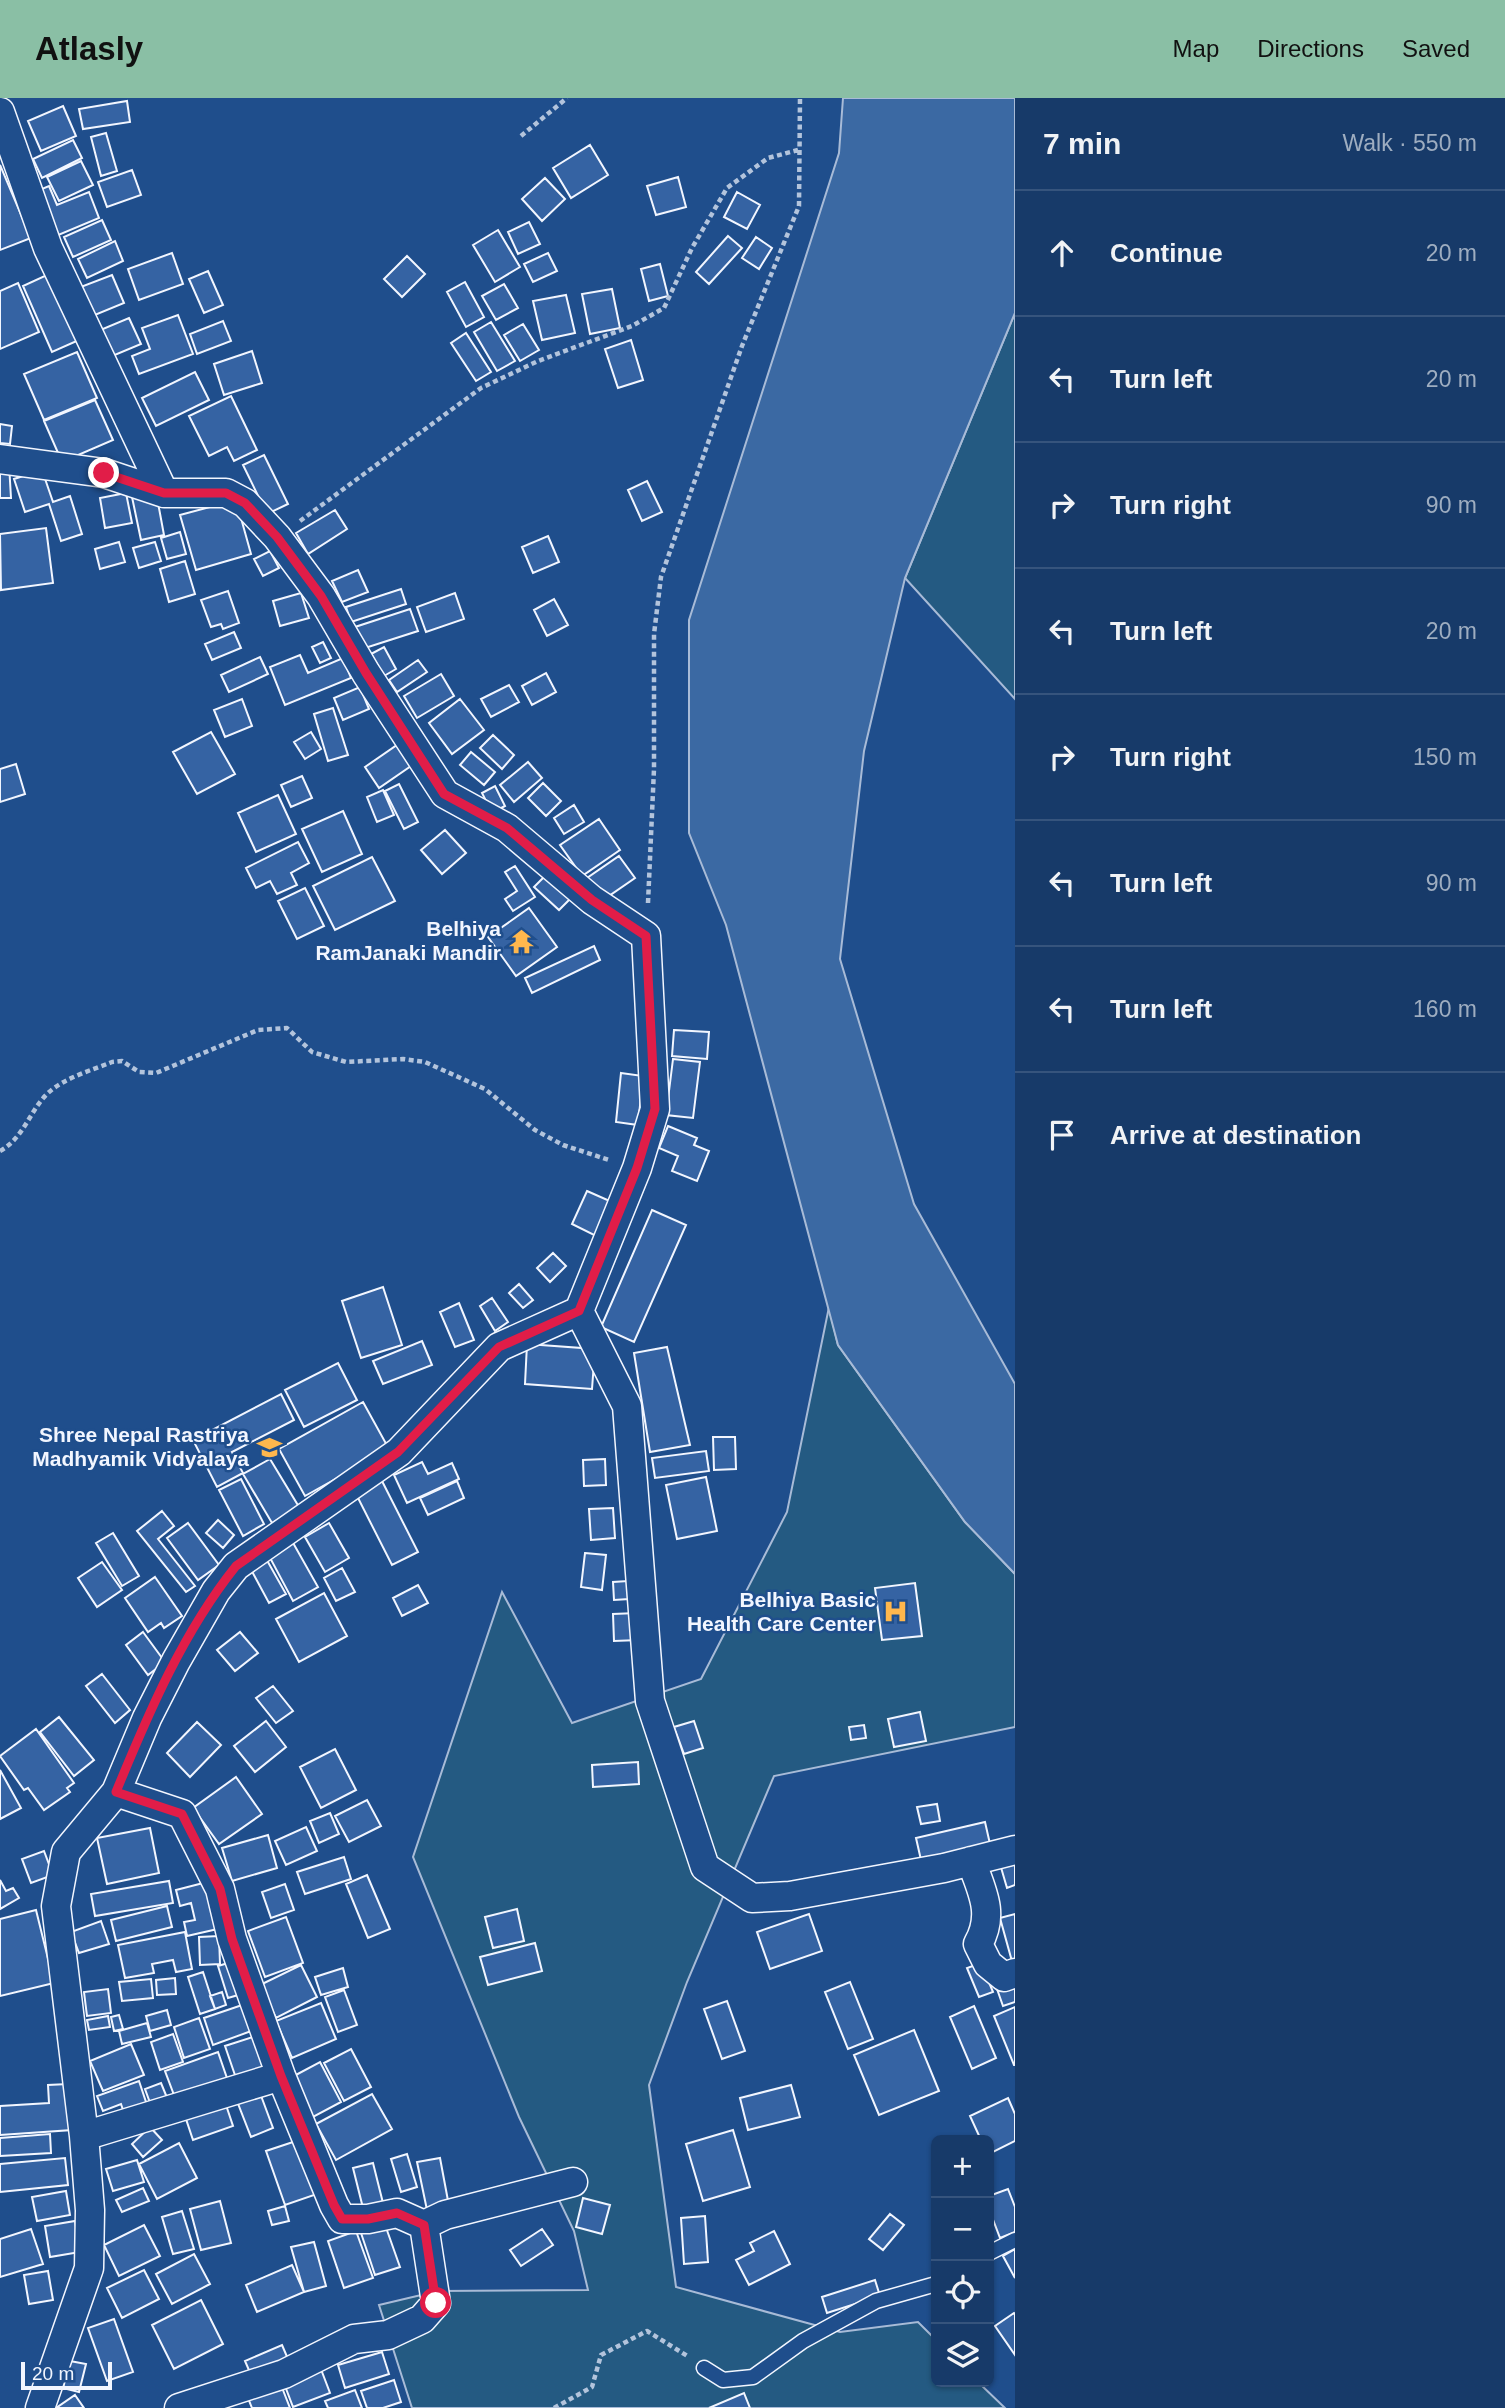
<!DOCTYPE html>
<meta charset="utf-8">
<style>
:root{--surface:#173a69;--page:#244571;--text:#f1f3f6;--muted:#9eadc0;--line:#36547d;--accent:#8abfa5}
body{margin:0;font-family:Helvetica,sans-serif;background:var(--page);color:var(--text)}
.controls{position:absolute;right:21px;bottom:21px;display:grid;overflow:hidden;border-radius:10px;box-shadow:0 2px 5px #0004}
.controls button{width:63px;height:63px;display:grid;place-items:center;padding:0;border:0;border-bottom:2px solid var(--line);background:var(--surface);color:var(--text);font:35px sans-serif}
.scale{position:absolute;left:21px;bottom:18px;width:91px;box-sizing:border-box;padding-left:7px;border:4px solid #f2f6ff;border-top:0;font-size:19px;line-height:24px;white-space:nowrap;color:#f2f6ff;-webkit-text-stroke:5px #1f4e8c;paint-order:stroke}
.stop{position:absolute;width:21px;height:21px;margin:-16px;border:5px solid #e11d48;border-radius:50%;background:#fff}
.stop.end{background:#e11d48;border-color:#fff;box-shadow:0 2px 7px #0008}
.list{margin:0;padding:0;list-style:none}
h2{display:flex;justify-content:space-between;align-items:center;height:91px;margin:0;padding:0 28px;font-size:30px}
h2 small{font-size:23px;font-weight:400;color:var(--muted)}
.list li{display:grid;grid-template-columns:46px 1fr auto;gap:21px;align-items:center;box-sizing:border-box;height:126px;padding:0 28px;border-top:2px solid var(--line)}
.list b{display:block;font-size:26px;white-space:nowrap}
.list em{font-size:23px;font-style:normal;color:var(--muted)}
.icon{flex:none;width:38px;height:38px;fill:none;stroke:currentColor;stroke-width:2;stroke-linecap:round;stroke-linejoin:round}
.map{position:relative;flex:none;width:1015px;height:2310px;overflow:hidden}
header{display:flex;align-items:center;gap:42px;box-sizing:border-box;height:98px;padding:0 35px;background:var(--accent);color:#111}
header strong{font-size:33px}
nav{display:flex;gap:38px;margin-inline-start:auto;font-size:24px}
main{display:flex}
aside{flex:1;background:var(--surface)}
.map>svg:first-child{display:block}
.green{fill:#245a82;stroke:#a8bbd7;stroke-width:2}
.water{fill:#3b69a3;stroke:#a8bbd7;stroke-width:2}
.building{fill:#3563a3;stroke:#f2f6ff;stroke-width:2}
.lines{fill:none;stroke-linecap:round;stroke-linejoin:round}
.service-casing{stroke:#f2f6ff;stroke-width:17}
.minor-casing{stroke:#f2f6ff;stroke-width:31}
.path{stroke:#b3c4dc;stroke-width:4.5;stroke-dasharray:5 3.5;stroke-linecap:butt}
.service{stroke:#1f4e8c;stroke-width:14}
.minor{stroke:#1f4e8c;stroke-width:28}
.route{stroke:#e11d48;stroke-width:9}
.labels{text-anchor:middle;stroke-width:5;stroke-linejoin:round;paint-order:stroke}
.poi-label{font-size:21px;font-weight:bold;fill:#f2f6ff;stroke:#1f4e8c;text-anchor:end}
</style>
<header>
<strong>Atlasly</strong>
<nav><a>Map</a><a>Directions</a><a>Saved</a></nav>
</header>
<main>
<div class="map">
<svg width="1015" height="2310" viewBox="0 0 1015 2310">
<rect width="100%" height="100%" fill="#1f4e8c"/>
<path class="green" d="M1015,215V601L905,480Z
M829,1209L838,1247L965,1424L1015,1476V1629L774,1678L687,1884L649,1987L676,2189L840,2234L918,2224L936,2242V2284H978L1005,2310H412L379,2207L438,2193L588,2192L574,2133L519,2019L413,1759L502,1494L572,1625L701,1581L787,1414Z"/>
<path class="water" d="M843,0H1015V215L905,480L864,653L840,861L914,1106L1015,1286V1476L965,1424L838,1247L726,827L689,735V522L839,55Z"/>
<path class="building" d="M127,3L130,24L83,31L79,11Z
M63,8L76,38L41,53L28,23Z
M106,35L117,73L101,78L91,39Z
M73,42L82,60L42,80L33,61Z
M590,47L608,77L571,100L553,70Z
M81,63L93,87L59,103L47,79Z
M0,67L31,140L0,152Z
M132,72L141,97L107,109L98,84Z
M678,79L686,109L656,117L647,88Z
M545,80L565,101L542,123L522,101Z
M49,88L57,107L89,94L99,120L56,138L37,93Z
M737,94L760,107L747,131L724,119Z
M102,122L111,142L73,159L64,139Z
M529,124L540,146L518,156L508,134Z
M498,132L520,169L495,184L473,147Z
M728,138L742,150L709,186L696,174Z
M756,139L772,150L759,171L742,160Z
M115,143L123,163L87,180L78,161Z
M172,155L183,186L139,202L128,171Z
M548,155L557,173L533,184L524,166Z
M407,158L425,176L402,199L384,181Z
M660,166L668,198L649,203L641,171Z
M208,173L223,207L204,215L189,181Z
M49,176L79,242L52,254L23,188Z
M112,177L124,205L90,219L78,190Z
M465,184L484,219L466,229L447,194Z
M18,185L39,234L0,251V193Z
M504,186L518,210L496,222L482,198Z
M612,191L620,230L590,236L582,196Z
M566,197L575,235L542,242L533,203Z
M178,217L193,256L139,276L132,258L150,251L142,230Z
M129,220L141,246L110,259L98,233Z
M223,223L231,243L197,256L190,236Z
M491,224L515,263L497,273L474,234Z
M523,226L539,252L520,263L504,237Z
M466,235L491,274L476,283L451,245Z
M631,242L643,282L618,290L605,251Z
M252,253L262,285L224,297L214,266Z
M77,254L97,300L44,322L24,276Z
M195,274L209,302L156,328L142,300Z
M231,298L257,352L234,363L227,349L209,358L189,318Z
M95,302L113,342L62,364L44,323Z
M0,326L12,328L10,346L0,345Z
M264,357L288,406L267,416L243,367Z
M0,366H9L11,400H0Z
M42,372L53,404L70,398L82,436L61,443L49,406L25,414L14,381Z
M647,383L662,414L642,423L628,392Z
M156,394L164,437L141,442L132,399Z
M126,395L132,425L105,430L100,400Z
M236,402L251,456L196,472L180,417Z
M335,412L347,431L308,456L296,435Z
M46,430L53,485L1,492L0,436Z
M180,434L186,456L167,461L161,440Z
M548,438L559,464L533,475L522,449Z
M119,444L125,464L100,471L95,451Z
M155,444L161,463L139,470L133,450Z
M270,453L279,470L263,478L254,461Z
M185,463L195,496L169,504L160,471Z
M358,472L368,494L342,504L332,483Z
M401,491L406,506L351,524L346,509Z
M228,493L239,525L223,531L221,526L211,529L201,502Z
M301,495L309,520L280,528L273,503Z
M455,495L464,521L426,534L417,509Z
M554,501L568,527L547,538L534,512Z
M410,511L418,533L362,551L355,529Z
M234,534L241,550L212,562L205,546Z
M323,544L331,560L320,565L312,549Z
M384,549L396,571L384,578L371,556Z
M300,557L308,575L343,560L351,580L285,607L270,569Z
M260,559L268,576L229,594L221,577Z
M418,562L427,574L397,594L389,582Z
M546,575L556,594L532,607L522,588Z
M441,576L454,598L417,620L404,598Z
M509,587L519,604L491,619L481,601Z
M360,589L369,611L343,622L334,600Z
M242,601L252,628L225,639L214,612Z
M460,601L484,632L452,656L429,625Z
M333,610L348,657L328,663L314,616Z
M211,634L235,676L197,696L173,654Z
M311,634L321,651L305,661L294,644Z
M493,637L514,657L502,671L480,650Z
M397,647L411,668L379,690L365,669Z
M471,654L495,674L484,687L460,667Z
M528,664L542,680L514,704L500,687Z
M16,666L25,696L0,704V671Z
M302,678L312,700L291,709L281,687Z
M543,685L561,703L546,718L528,700Z
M399,686L418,724L404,731L385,693Z
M495,688L505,708L492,715L482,695Z
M383,692L394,717L377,724L367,699Z
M278,697L296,736L256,754L238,715Z
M574,707L584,724L564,736L554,720Z
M343,713L362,756L322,774L302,731Z
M599,721L620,752L582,778L560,747Z
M445,732L466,755L442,776L421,752Z
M298,744L309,765L291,775L297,787L277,796L270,783L256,790L246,770Z
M619,758L635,780L603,802L587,780Z
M372,759L395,803L335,832L313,788Z
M515,768L535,799L513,813L505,801L517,793L505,774Z
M551,772L575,796L559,812L534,789Z
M305,790L324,828L297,841L278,803Z
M529,810L557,849L516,878L488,839Z
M594,848L600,862L532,895L525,880Z
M674,932L709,934L707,961L672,958Z
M673,961L700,964L693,1020L666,1017Z
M621,975L643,978L638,1027L616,1024Z
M668,1028L697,1040L694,1047L709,1053L697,1083L672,1073L678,1058L659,1050Z
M587,1093L612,1104L596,1138L572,1126Z
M652,1112L686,1127L634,1244L601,1229Z
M553,1155L566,1168L550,1184L537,1170Z
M519,1186L533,1202L523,1210L509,1195Z
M383,1189L402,1247L361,1260L342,1203Z
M492,1200L508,1224L495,1233L480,1208Z
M459,1205L474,1242L455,1249L440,1214Z
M422,1243L432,1267L383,1286L373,1263Z
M527,1246L595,1251L592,1291L525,1286Z
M667,1249L690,1347L650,1354L634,1255Z
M338,1265L357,1302L304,1329L285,1292Z
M281,1296L294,1322L232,1354L243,1375L217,1389L193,1342Z
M363,1304L389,1351L305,1398L279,1351Z
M713,1339H735L736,1371L714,1372Z
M706,1353L709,1373L655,1380L652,1360Z
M270,1361L299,1409L272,1425L243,1376Z
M605,1361L606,1387L584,1388L583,1362Z
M422,1364L428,1376L452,1365L459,1381L407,1405L394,1377Z
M706,1379L717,1433L677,1441L666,1387Z
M241,1381L264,1426L243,1438L219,1392Z
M382,1383L418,1454L392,1467L356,1396Z
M457,1383L464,1400L428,1417L420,1400Z
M613,1410L615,1440L591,1442L589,1411Z
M162,1413L174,1428L158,1441L195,1488L186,1494L137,1433Z
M218,1422L234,1437L223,1450L206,1435Z
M188,1425L219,1467L198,1482L167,1440Z
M329,1425L349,1460L325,1474L305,1439Z
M113,1435L139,1478L122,1488L96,1445Z
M292,1443L318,1489L293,1503L268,1456Z
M585,1455L606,1457L602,1492L581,1489Z
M264,1457L286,1496L269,1505L248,1466Z
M102,1464L122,1492L97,1509L78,1480Z
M342,1470L355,1494L336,1503L324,1480Z
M155,1479L182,1518L164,1530L161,1525L148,1534L125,1500Z
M628,1483L629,1501L614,1502L613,1484Z
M915,1485L922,1538L882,1542L875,1490Z
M418,1487L428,1505L402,1518L393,1500Z
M324,1495L347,1538L299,1564L276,1521Z
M637,1515L639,1542L614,1543L613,1516Z
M143,1534L165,1564L148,1577L126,1547Z
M240,1534L258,1555L235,1573L217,1552Z
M102,1576L130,1612L115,1625L86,1588Z
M273,1588L293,1613L276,1625L256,1600Z
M920,1614L926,1643L894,1649L888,1621Z
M59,1619L94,1662L74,1678L40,1634Z
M266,1623L286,1649L255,1674L234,1648Z
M694,1623L703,1650L684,1656L674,1629Z
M197,1624L221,1647L190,1679L167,1655Z
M864,1627L866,1640L851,1642L849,1629Z
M36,1631L74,1685L67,1690L70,1694L44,1712L28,1690L24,1692L0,1658Z
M335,1651L356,1692L321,1710L300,1669Z
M638,1664L639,1686L593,1689L592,1667Z
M0,1672L21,1710L0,1721Z
M236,1679L262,1716L219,1746L193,1710Z
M367,1702L381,1728L349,1744L335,1718Z
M937,1706L940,1723L921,1726L917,1709Z
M330,1715L339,1736L319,1745L310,1723Z
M985,1724L990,1746L921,1762L916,1740Z
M306,1729L317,1753L286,1767L275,1743Z
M150,1730L159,1775L107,1786L97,1740Z
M268,1737L277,1770L232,1783L222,1750Z
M44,1753L53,1777L31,1785L22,1761Z
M344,1759L351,1781L305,1796L297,1774Z
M1015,1761V1787L1007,1790L1000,1766Z
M367,1777L390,1831L368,1840L346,1786Z
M0,1782L6,1793L13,1790L19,1800L0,1811Z
M169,1783L173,1805L95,1818L91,1796Z
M211,1783L222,1830L187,1838L184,1824L195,1822L191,1805L180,1808L176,1792Z
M285,1786L294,1812L271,1820L262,1794Z
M167,1808L172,1829L116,1843L111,1822Z
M517,1811L524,1843L493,1850L485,1819Z
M36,1812L54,1885L0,1898V1821Z
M809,1816L822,1853L770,1871L757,1834Z
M1015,1816V1866L1013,1867L1000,1820Z
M286,1819L303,1865L265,1879L248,1833Z
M101,1823L109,1846L79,1855L71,1834Z
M185,1834L192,1871L176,1874L173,1862L152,1866L154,1875L125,1880L118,1847Z
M219,1838L220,1866L200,1867L199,1839Z
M535,1845L542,1873L488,1887L480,1859Z
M235,1863L245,1895L228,1900L218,1868Z
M981,1865L993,1894L979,1899L967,1870Z
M301,1867L317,1899L276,1920L260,1887Z
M343,1870L348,1889L321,1897L315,1879Z
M203,1874L215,1911L200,1916L188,1879Z
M175,1880L176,1896L157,1897L156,1882Z
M151,1881L153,1900L122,1903L119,1884Z
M850,1884L873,1941L848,1951L825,1894Z
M1015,1886V1904L1003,1908L997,1891Z
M108,1891L111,1915L87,1918L84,1894Z
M344,1892L357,1927L338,1934L325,1899Z
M222,1894L226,1907L215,1911L210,1898Z
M727,1903L745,1953L722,1961L704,1911Z
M321,1905L336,1941L292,1960L276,1923Z
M245,1906L254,1932L213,1947L204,1920Z
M974,1908L996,1960L972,1971L950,1919Z
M1015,1909V1967H1014L994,1918Z
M167,1912L171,1927L150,1933L146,1918Z
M119,1917L123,1931L114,1933L111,1919Z
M108,1918L110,1929L89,1932L87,1922Z
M199,1920L210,1951L184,1960L174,1929Z
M147,1925L151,1939L122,1946L119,1933Z
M914,1932L939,1993L879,2017L854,1957Z
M173,1936L183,1964L160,1972L151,1944Z
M262,1936L274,1971L237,1983L225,1948Z
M131,1946L144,1977L103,1993L90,1963Z
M351,1951L371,1989L344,2003L324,1965Z
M218,1954L229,1986L177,2005L165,1973Z
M320,1964L341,2004L313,2019L292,1979Z
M139,1983L149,2013L126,2021L121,2006L103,2013L97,1998Z
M161,1985L170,2007L153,2013L145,1991Z
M68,1986L72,2032L0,2037V2008L49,2005L48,1987Z
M791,1987L800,2019L748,2032L740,2000Z
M260,1995L273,2030L251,2039L237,2003Z
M372,1996L392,2031L336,2062L316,2026Z
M1008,2000L1015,2016V2043L989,2056V2042H981L970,2018Z
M226,2007L233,2028L193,2042L186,2021Z
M150,2029L162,2042L143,2059L132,2046Z
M733,2032L750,2089L703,2103L686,2046Z
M50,2036L51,2055L0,2058V2040Z
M302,2041L320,2095L285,2107L266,2053Z
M179,2045L197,2080L157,2101L139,2066Z
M407,2056L417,2089L401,2094L391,2061Z
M65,2060L68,2087L0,2094V2066Z
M440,2060L449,2108L427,2112L417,2064Z
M137,2062L144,2084L113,2093L106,2071Z
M373,2065L384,2109L364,2114L353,2070Z
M143,2090L149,2103L122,2114L116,2102Z
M1008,2091L1015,2109V2134L1000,2140L989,2111V2098Z
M66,2093L70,2117L37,2123L32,2099Z
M583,2100L610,2107L602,2136L576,2129Z
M220,2103L231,2145L201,2152L190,2111Z
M285,2108L289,2123L272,2127L268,2113Z
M182,2113L194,2151L173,2156L162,2119Z
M890,2116L904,2127L883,2152L869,2141Z
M705,2118L708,2164L684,2166L681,2120Z
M383,2121L400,2169L375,2177L359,2129Z
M75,2123L80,2154L50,2159L45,2128Z
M144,2127L160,2158L119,2178L104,2147Z
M31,2131L43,2166L0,2179V2141Z
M542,2131L553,2147L521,2168L510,2152Z
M356,2133L373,2180L344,2190L328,2143Z
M774,2133L790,2166L749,2187L736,2162L754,2153L750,2145Z
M314,2144L326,2188L304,2194L291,2149Z
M1015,2151V2180L1003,2158Z
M194,2156L210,2186L172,2206L156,2176Z
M292,2167L304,2194L257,2214L246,2187Z
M144,2172L159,2201L122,2220L107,2190Z
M48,2173L53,2202L29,2206L24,2177Z
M875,2182L880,2198L827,2215L822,2199Z
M201,2202L223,2246L174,2271L152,2227Z
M1014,2215L1015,2216V2257L995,2228Z
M114,2221L133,2274L107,2283L88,2230Z
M282,2247L288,2261L251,2277L245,2263Z
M382,2254L389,2276L345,2290L338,2267Z
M70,2263L86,2266L79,2294L63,2290Z
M319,2266L330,2295L293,2309L282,2280Z
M394,2282L401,2304L383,2310H367L361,2293Z
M281,2287L290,2310H252L248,2300Z
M355,2292L362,2310H328L325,2303Z
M744,2295L750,2310H709Z
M75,2297L84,2310H56Z"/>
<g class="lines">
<defs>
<path id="service" d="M989,2155L1015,2142
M704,2270L723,2282L753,2279L803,2243L876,2203L936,2186"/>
<path id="minor" d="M0,14L48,150L164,395
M0,361L104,375L164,395H226L245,405L277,439L321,498L366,575L445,696L507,730L592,802L646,838L655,1011L637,1070L579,1213L499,1249L399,1354L236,1468L216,1493L176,1563L147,1620L116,1694L66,1754L56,1808L84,2038L90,2112L89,2170L40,2310
M579,1213L627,1308L650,1603L705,1769L752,1800L790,1798L944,1770L1015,1752
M116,1694L182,1716L220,1791L232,1841L281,1978L334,2107L342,2121H368L397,2115L424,2127L436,2205L422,2221L388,2237L354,2241L284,2276L179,2310
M971,1763C982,1793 995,1816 978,1846L988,1866L1004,1879L1015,1875
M84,2038L281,1978
M424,2127L445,2117L573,2084"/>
</defs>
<use href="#service" class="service-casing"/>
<use href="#minor" class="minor-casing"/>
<path class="path" d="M521,38L567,0
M300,423L481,290L538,263L632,228L664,210L692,150L727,90L768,60L798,52
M648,805L654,671V536L661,479L742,248L799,108L800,0
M0,1053C24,1040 30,1012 48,995C64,980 92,972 112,964L122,963L139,974L156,975L258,932L287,930L312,954L346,964L403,961L425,964L485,991L535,1032L563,1047L609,1062
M554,2310L592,2289L601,2257L647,2233L689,2259"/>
<use href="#service" class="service"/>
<use href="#minor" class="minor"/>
</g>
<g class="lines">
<path class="route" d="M104,375L164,395H226L245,405L277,439L321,498L366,575L444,696L507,730L592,802L646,838L655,1011L637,1070L579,1213L499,1249L398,1354L236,1468C183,1534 148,1616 116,1694L182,1716L220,1791L232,1841L281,1978L334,2107L342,2121H368L397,2115L424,2127L436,2205"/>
</g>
<defs>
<symbol id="temple-bare" viewBox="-9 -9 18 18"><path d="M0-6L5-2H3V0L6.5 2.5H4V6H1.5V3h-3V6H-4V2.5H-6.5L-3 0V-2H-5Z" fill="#ffb74d" stroke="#1f4e8c" stroke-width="2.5" paint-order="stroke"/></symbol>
<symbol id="school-bare" viewBox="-9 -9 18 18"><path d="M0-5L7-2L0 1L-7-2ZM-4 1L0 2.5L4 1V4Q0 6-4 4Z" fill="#ffb74d" stroke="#1f4e8c" stroke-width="2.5" paint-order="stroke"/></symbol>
<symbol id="hospital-bare" viewBox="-9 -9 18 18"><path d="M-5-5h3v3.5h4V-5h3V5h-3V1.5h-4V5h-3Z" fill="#ffb74d" stroke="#1f4e8c" stroke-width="2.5" paint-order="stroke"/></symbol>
</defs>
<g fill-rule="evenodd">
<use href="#temple-bare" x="504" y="826" width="35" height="35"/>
<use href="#school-bare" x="252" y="1332" width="35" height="35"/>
<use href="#hospital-bare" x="878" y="1496" width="35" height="35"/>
</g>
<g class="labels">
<g class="poi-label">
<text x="501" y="838">Belhiya<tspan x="501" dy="24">RamJanaki Mandir</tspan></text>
<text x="249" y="1344">Shree Nepal Rastriya<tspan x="249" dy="24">Madhyamik Vidyalaya</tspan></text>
<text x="876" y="1509">Belhiya Basic<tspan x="876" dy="24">Health Care Center</tspan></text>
</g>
</g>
</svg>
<div class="controls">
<button>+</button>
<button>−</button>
<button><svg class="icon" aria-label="locate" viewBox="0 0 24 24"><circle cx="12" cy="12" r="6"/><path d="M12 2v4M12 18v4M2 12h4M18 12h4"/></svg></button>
<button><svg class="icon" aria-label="layers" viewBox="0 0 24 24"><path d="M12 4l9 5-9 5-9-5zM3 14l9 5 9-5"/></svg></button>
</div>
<div class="scale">20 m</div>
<div class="stop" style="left:436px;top:2205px"></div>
<div class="stop end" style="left:104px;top:375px"></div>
</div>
<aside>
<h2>7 min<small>Walk · 550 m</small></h2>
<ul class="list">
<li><svg class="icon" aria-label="ahead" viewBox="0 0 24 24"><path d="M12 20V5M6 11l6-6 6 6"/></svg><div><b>Continue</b></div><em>20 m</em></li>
<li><svg class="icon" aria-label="left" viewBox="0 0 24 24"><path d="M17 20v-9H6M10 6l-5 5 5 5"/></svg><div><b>Turn left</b></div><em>20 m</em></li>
<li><svg class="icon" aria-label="right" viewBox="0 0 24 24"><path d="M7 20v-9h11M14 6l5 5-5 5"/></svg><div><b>Turn right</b></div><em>90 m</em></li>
<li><svg class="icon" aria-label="left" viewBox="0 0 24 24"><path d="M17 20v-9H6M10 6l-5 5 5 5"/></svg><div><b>Turn left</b></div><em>20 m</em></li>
<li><svg class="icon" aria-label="right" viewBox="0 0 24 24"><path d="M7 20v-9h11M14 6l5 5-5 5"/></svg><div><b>Turn right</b></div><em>150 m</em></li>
<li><svg class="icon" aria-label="left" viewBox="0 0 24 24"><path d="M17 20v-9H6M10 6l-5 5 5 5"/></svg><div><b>Turn left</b></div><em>90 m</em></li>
<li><svg class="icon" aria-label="left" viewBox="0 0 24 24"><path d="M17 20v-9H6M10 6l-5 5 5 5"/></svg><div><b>Turn left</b></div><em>160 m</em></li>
<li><svg class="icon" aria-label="arrive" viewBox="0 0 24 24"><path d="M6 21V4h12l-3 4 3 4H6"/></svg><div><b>Arrive at destination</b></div></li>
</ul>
</aside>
</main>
